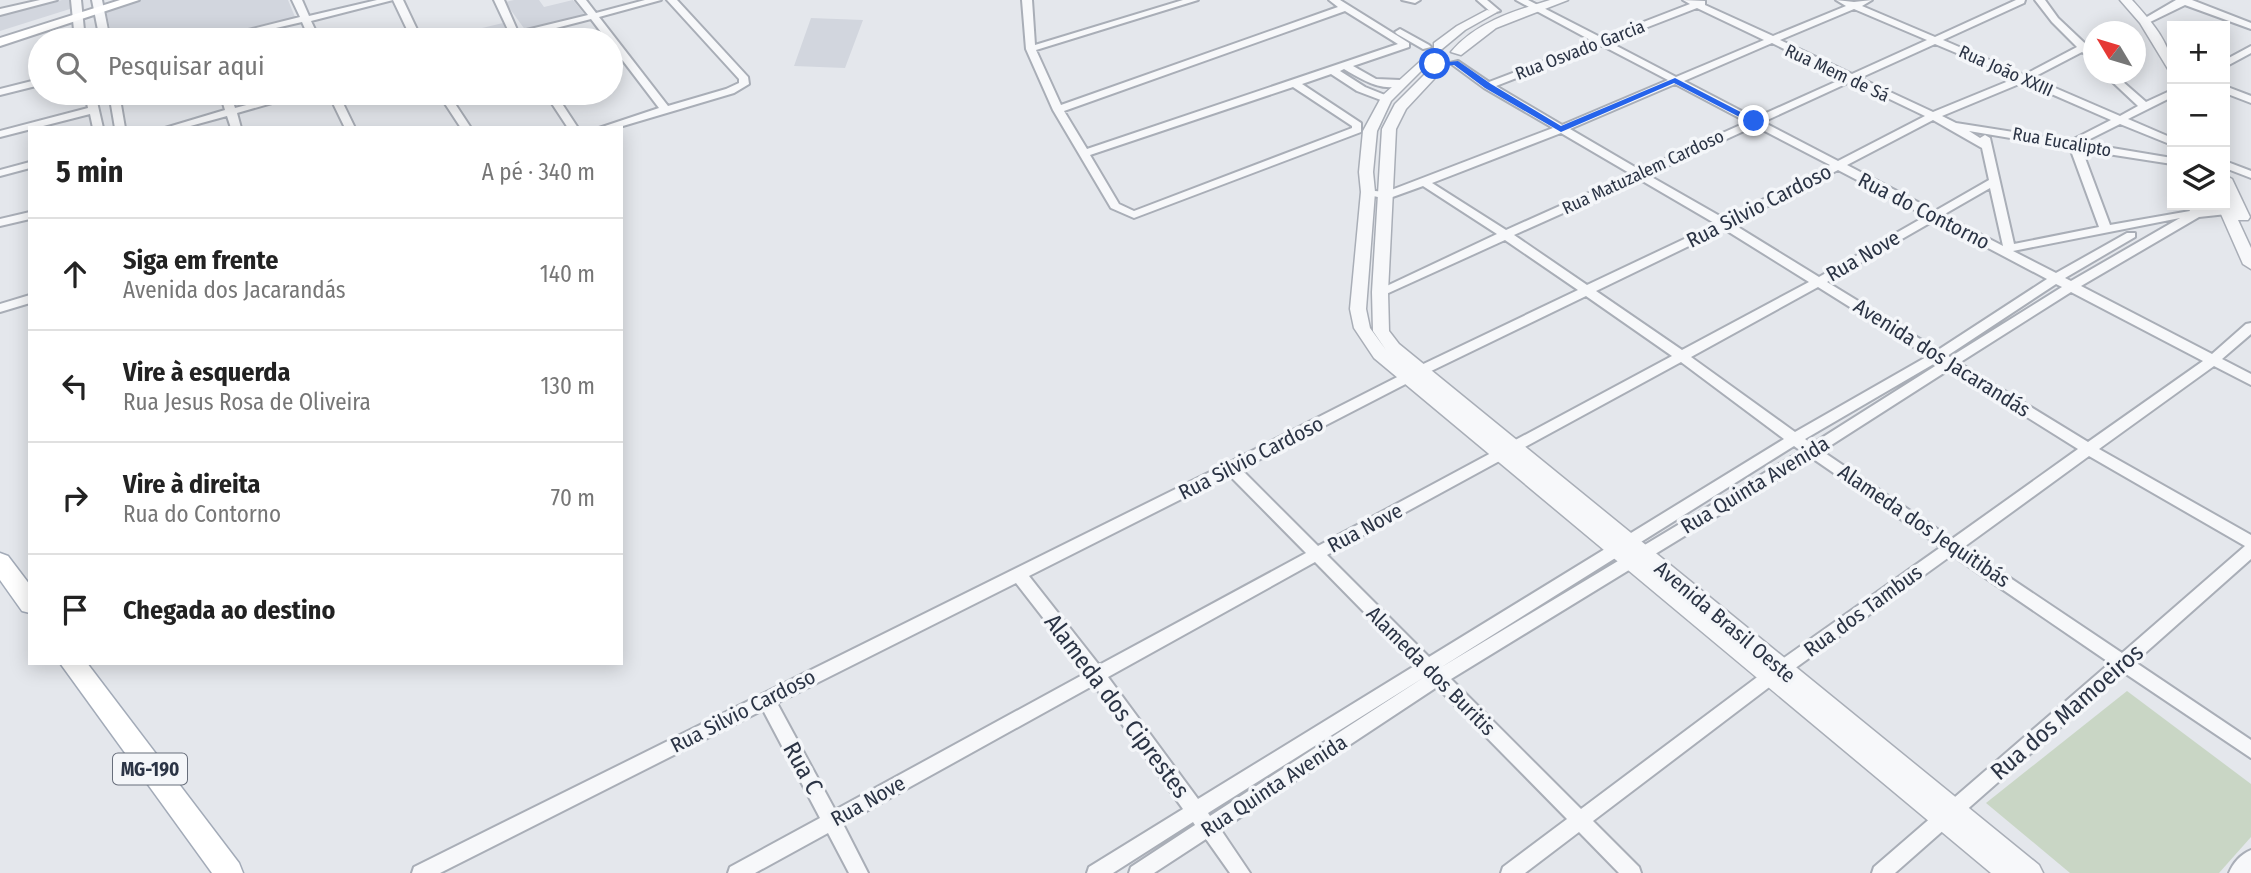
<!DOCTYPE html>
<html lang="pt">
<meta charset="utf-8">
<style>
:root{--surface:#fff;--page:#f2f2f2;--text:#222;--muted:#767676;--line:#e0e0e0}
body{margin:0;font-family:"Fira Sans Condensed",sans-serif;background:var(--page);color:var(--text)}
.controls{position:absolute;right:21px;top:21px;display:grid;overflow:hidden;border-radius:0px;box-shadow:0 4px 18px #0003}
.controls button{width:63px;height:63px;display:grid;place-items:center;padding:0;border:0;border-bottom:2px solid var(--line);background:var(--surface);color:var(--text);font:35px sans-serif}
.compass{position:absolute;left:2083px;top:21px;width:63px;height:63px;border-radius:50%;background:var(--surface);box-shadow:0 4px 18px #0003;rotate:308deg}
.stop{position:absolute;width:21px;height:21px;margin:-16px;border:5px solid #2563eb;border-radius:50%;background:#fff}
.stop.end{background:#2563eb;border-color:#fff;box-shadow:0 2px 7px #0008}
.list{margin:0;padding:0;list-style:none}
h2{display:flex;justify-content:space-between;align-items:center;height:91px;margin:0;padding:0 28px;font-size:30px}
h2 small{font-size:23px;font-weight:400;color:var(--muted)}
.list li{display:grid;grid-template-columns:46px 1fr auto;gap:21px;align-items:center;box-sizing:border-box;height:112px;padding:0 28px;border-top:2px solid var(--line)}
.list b{display:block;font-size:26px;white-space:nowrap}
.list p{margin:0;font-size:23px;white-space:nowrap;color:var(--muted)}
.list em{font-size:23px;font-style:normal;color:var(--muted)}
.icon{flex:none;width:38px;height:38px;fill:none;stroke:currentColor;stroke-width:2;stroke-linecap:round;stroke-linejoin:round}
.map{position:relative;flex:none;width:2251px;height:873px;overflow:hidden}
.search{position:absolute;background:var(--surface);box-shadow:0 4px 18px #0003;left:28px;top:28px;width:595px;height:77px;display:flex;align-items:center;gap:18px;box-sizing:border-box;padding:0 24px;border-radius:38px;color:var(--muted);font-size:26px}
.panel{position:absolute;background:var(--surface);box-shadow:0 4px 18px #0003;left:28px;top:126px;width:595px;height:539px;border-radius:0px}
.map>svg:first-child{display:block}
.built{fill:#d2d6de}
.green{fill:#c9d6c5}
.lines{fill:none;stroke-linecap:round;stroke-linejoin:round}
.minor-casing{stroke:#a9aeb7;stroke-width:4}
.tertiary-casing{stroke:#a9aeb7;stroke-width:3}
.secondary-casing{stroke:#a9aeb7;stroke-width:4}
.primary-casing{stroke:#a3abb8;stroke-width:3}
.minor{fill:#f7f8fa;fill-rule:evenodd}
.tertiary{fill:#f7f8fa;fill-rule:evenodd}
.secondary{fill:#fff;fill-rule:evenodd}
.primary{fill:#fff;fill-rule:evenodd}
.route{fill:#2563eb}
.labels{text-anchor:middle;stroke-width:7;stroke-linejoin:round;paint-order:stroke}
.far-street-label{font-size:18px;fill:#2b3445;stroke:#f4f6f9}
.shield{fill:#f4f6f9;stroke:#676e7b;stroke-width:2}
.shield-label{font-size:19px;font-weight:bold;fill:#2b3445}
.street-label{font-size:21px;fill:#2b3445;stroke:#f4f6f9}
.near-street-label{font-size:24px;fill:#2b3445;stroke:#f4f6f9}
</style>
<div class="map">
<svg width="2251" height="873" viewBox="0 0 2251 873">
<rect width="100%" height="100%" fill="#e4e7ec"/>
<path class="built" d="M62,0H70L73,8L0,31V14Z
M141,0H288L295,17L199,40H113L106,11Z
M514,0H539L544,7L573,0L585,15L526,31L505,2Z
M811,18L863,20L845,68L794,66Z
M503,23L508,35L488,40H456L453,35Z"/>
<path class="green" d="M2127,691L2251,784V837L2219,873H2070L1986,803Z"/>
<g class="lines">
<defs>
<path id="minor" d="M40,0H57L0,15V9Z
M71,0H81L85,40H75Z
M92,0H102L110,40H100Z
M292,0H302L309,16L377,0H403L422,40H412L393,0L311,21L320,40H310L302,22L224,40H208L300,17Z
M494,0H504L518,32L588,15L576,0H586L596,13L645,0H661L599,17L668,106L726,89L739,83V79L667,0H677L748,77L749,84L734,93L670,112L616,128H599L659,108L611,45V40H607L591,19L521,37L522,40H494L510,34Z
M1022,0H1032L1035,45L1183,0H1198L1036,50L1061,105L1338,7L1329,0H1340L1409,43V47L1353,66L1376,79L1400,80L1405,83C1386,95 1361,79 1344,69L1340,71L1365,87L1390,97L1391,99L1386,102L1357,91L1331,74L1302,84L1361,123V132L1134,218L1111,208L1053,110L1026,49ZM1345,11L1398,44L1087,149L1064,111ZM1293,87L1352,126V128L1134,211L1119,204L1090,155Z
M1402,0H1420L1415,3Z
M1477,0H1487L1500,11L1492,13Z
M1516,0H1528L1602,38L1690,4L1683,0L1705,1V5L1773,36L1846,6L1836,0L1854,2L1872,0L1862,6L1935,37L2016,0H2025L2024,3L1943,40L2024,75L2077,47L2052,22L2035,0H2045L2058,18L2094,52V61L2082,52L2032,78L2120,116L2138,106L2104,74H2114L2146,102L2172,90V97L2128,119L2172,138V145L2120,124L2082,143L2172,158V164L2082,150L2110,225L2190,211L2187,205H2199L2201,210L2236,207L2242,210L2236,213L2199,217L2081,286L2212,354L2246,324L2251,323V334L2222,359L2251,374V385L2214,366L2099,449L2251,535V559L2135,662L2251,740V758L2123,672L1895,873H1872L1874,867L2110,663L1952,555L1776,682L1593,821L1639,867L1641,873H1619L1579,832L1525,873H1501L1503,867L1567,819L1437,687L1221,830L1250,873H1230L1206,839L1154,873H1129L1131,867L1195,825L1193,822L1113,873H1087L1089,867L1183,809L1094,685L843,824L868,873H849L828,833L755,873H728L730,867L820,818L763,710L440,873H412L414,867L1226,464L1415,368L1578,290L1505,240L1384,295H1376L1374,292L1497,234L1423,186L1387,199L1364,194V190L1386,192L1553,128L1484,88L1450,63L1458,61L1489,82L1594,42ZM1697,8L1764,40L1676,77L1609,42ZM1854,9L1927,40L1852,74L1780,40ZM1772,43L1844,78L1755,118L1684,81ZM1935,44L2016,78L1933,112L1860,78ZM1601,45L1668,80L1562,125L1496,86ZM1852,81L1925,116L1838,161L1763,122ZM2024,82L2111,120L2070,141L1956,123L1942,116ZM1675,84L1747,122L1640,170L1570,129ZM1933,120L1982,148L1989,180L1935,211L1847,165ZM1755,126L1830,165L1725,219L1648,175ZM1969,131L2070,148L2099,227L2014,244L1990,138L1985,135L1980,138ZM1561,133L1631,174L1506,230L1432,183ZM1838,170L1926,216L1819,277L1733,224ZM1639,179L1716,224L1587,285L1514,235ZM1990,188L2003,246L1943,215ZM2180,218L2071,281L2065,278L2135,237V233H2127L2056,273L2013,251ZM1935,220L2047,279L1938,350L1827,282ZM1724,229L1809,282L1682,350L1596,291ZM2056,284L2062,287L1950,357L1947,356ZM1818,287L1928,356L1795,432L1691,357ZM2071,292L2203,361L2088,442L1959,363ZM1586,296L1672,356L1318,546L1241,469L1425,374ZM1681,362L1784,439L1429,657L1327,555ZM1937,362L1940,363L1812,444L1805,439ZM1950,369L2078,449L1952,539L1822,451ZM1794,446L1801,451L1440,668ZM2089,456L2245,546L2122,653L1964,547ZM1812,458L1941,547L1764,672L1581,809L1451,679ZM1229,475L1306,553L1099,665L1029,576ZM1315,562L1416,665L1198,799L1108,677ZM1016,583L1086,673L835,810L777,703ZM1426,676L1210,816L1208,813Z
M2176,0H2192L2251,23V29L2185,5L2148,23L2140,21Z
M1400,29L1429,45L1431,47L1423,49L1397,34L1395,32Z
M2251,46V53L2225,67V60Z
M40,79V85L0,95V89Z
M2225,86L2251,96V103L2225,93Z
M85,93H95L103,128H93L90,114L0,137V131L88,108Z
M109,93H119L125,128H115Z
M220,93H230L235,108L291,93H307L237,113L241,128H231L227,116L183,128H165L225,110Z
M328,93H338L355,128H345Z
M438,93H448L471,128H461Z
M545,93H555L578,128H568Z
M2225,161L2251,171V178L2225,168Z
M30,162V168L0,176V170Z
M30,212V219L0,226V219Z
M30,295V303L0,312V304Z
M2251,850V873H2229C2233,863 2241,854 2251,850Z"/>
<path id="tertiary" d="M1550,0H1568L1496,28L1461,55L1451,52C1476,22 1514,11 1550,0Z
M2120,0H2132C2149,19 2172,43 2172,70L2168,69L2140,23Z
M1487,10L1497,12L1465,30L1442,49H1434V43L1457,26Z
M1425,57L1431,61L1391,101L1377,131L1373,172L1375,192L1366,309L1370,328L1386,350L1373,331L1372,292L1382,129L1395,104L1437,62L1441,61L1447,65L1406,109L1396,129L1388,292L1389,331L1399,344L2039,865L2043,873H1991L1374,358L1354,328L1350,309L1361,192L1359,172L1363,131L1382,96Z
M2225,175L2232,179L2250,217L2248,220H2238L2251,248V269L2243,264L2217,205L2229,202L2225,193Z"/>
<path id="secondary" d="M120,0H139L0,46V38Z"/>
<path id="primary" d="M0,553L8,556L30,585V613L22,611L0,580Z
M60,663H87L239,863L243,873H212Z"/>
</defs>
<use href="#minor" class="minor-casing"/>
<use href="#tertiary" class="tertiary-casing"/>
<use href="#secondary" class="secondary-casing"/>
<use href="#primary" class="primary-casing"/>
<use href="#minor" class="minor"/>
<use href="#tertiary" class="tertiary"/>
<use href="#secondary" class="secondary"/>
<use href="#primary" class="primary"/>
</g>
<path class="route" d="M1458,61L1491,84L1561,126L1675,78L1758,121L1751,123L1674,83L1561,132L1485,88L1454,65L1435,67L1431,64Z"/>
<g class="labels">
<g class="far-street-label">
<text transform="translate(1580 50) rotate(-21)" y="6">Rua Osvado Garcia</text>
<text transform="translate(2006 71) rotate(24)" y="6">Rua João XXIII</text>
<text transform="translate(1837 73) rotate(25)" y="6">Rua Mem de Sá</text>
<text transform="translate(2062 142) rotate(10)" y="6">Rua Eucalipto</text>
<text transform="translate(1643 172) rotate(-25)" y="6">Rua Matuzalem Cardoso</text>
</g>
<rect class="shield" x="113" y="753.5" width="74" height="31" rx="5"/>
<g class="shield-label">
<text x="150" y="776">MG-190</text>
</g>
<g class="street-label">
<text transform="translate(1759 206) rotate(-27)" y="7">Rua Silvio Cardoso</text>
<text transform="translate(1924 211) rotate(27)" y="7">Rua do Contorno</text>
<text transform="translate(1863 256) rotate(-30)" y="7">Rua Nove</text>
<text transform="translate(1942 358) rotate(32)" y="7">Avenida dos Jacarandás</text>
<text transform="translate(1251 458) rotate(-27)" y="7">Rua Silvio Cardoso</text>
<text transform="translate(1755 485) rotate(-31)" y="7">Rua Quinta Avenida</text>
<text transform="translate(1924 526) rotate(34)" y="7">Alameda dos Jequitibás</text>
<text transform="translate(1365 528) rotate(-28)" y="7">Rua Nove</text>
<text transform="translate(1863 611) rotate(-36)" y="7">Rua dos Tambus</text>
<text transform="translate(1725 622) rotate(40)" y="7">Avenida Brasil Oeste</text>
<text transform="translate(1431 671) rotate(45)" y="7">Alameda dos Buritis</text>
<text transform="translate(743 711) rotate(-27)" y="7">Rua Silvio Cardoso</text>
<text transform="translate(1274 786) rotate(-33)" y="7">Rua Quinta Avenida</text>
<text transform="translate(868 801) rotate(-29)" y="7">Rua Nove</text>
</g>
<g class="near-street-label">
<text transform="translate(1117 706) rotate(53)" y="8">Alameda dos Ciprestes</text>
<text transform="translate(2067 712) rotate(-41)" y="8">Rua dos Mamoeiros</text>
<text transform="translate(803 768) rotate(61)" y="8">Rua C</text>
</g>
</g>
</svg>
<div class="controls">
<button>+</button>
<button>−</button>
<button><svg class="icon" aria-label="layers" viewBox="0 0 24 24"><path d="M12 4l9 5-9 5-9-5zM3 14l9 5 9-5"/></svg></button>
</div>
<svg class="compass" viewBox="-18 -18 36 36"><path d="M0-13l5 13h-10z" fill="#e53935"/><path d="M0 13l5-13h-10z" fill="#767676"/></svg>
<div class="stop" style="left:1435px;top:64px"></div>
<div class="stop end" style="left:1754px;top:121px"></div>
<div class="search"><svg class="icon" aria-label="search" viewBox="0 0 24 24"><circle cx="10" cy="10" r="6"/><path d="M15 15l6 6"/></svg>Pesquisar aqui</div>
<section class="panel">
<h2>5 min<small>A pé · 340 m</small></h2>
<ul class="list">
<li><svg class="icon" aria-label="ahead" viewBox="0 0 24 24"><path d="M12 20V5M6 11l6-6 6 6"/></svg><div><b>Siga em frente</b><p>Avenida dos Jacarandás</p></div><em>140 m</em></li>
<li><svg class="icon" aria-label="left" viewBox="0 0 24 24"><path d="M17 20v-9H6M10 6l-5 5 5 5"/></svg><div><b>Vire à esquerda</b><p>Rua Jesus Rosa de Oliveira</p></div><em>130 m</em></li>
<li><svg class="icon" aria-label="right" viewBox="0 0 24 24"><path d="M7 20v-9h11M14 6l5 5-5 5"/></svg><div><b>Vire à direita</b><p>Rua do Contorno</p></div><em>70 m</em></li>
<li><svg class="icon" aria-label="arrive" viewBox="0 0 24 24"><path d="M6 21V4h12l-3 4 3 4H6"/></svg><div><b>Chegada ao destino</b></div></li>
</ul>
</section>
</div>
